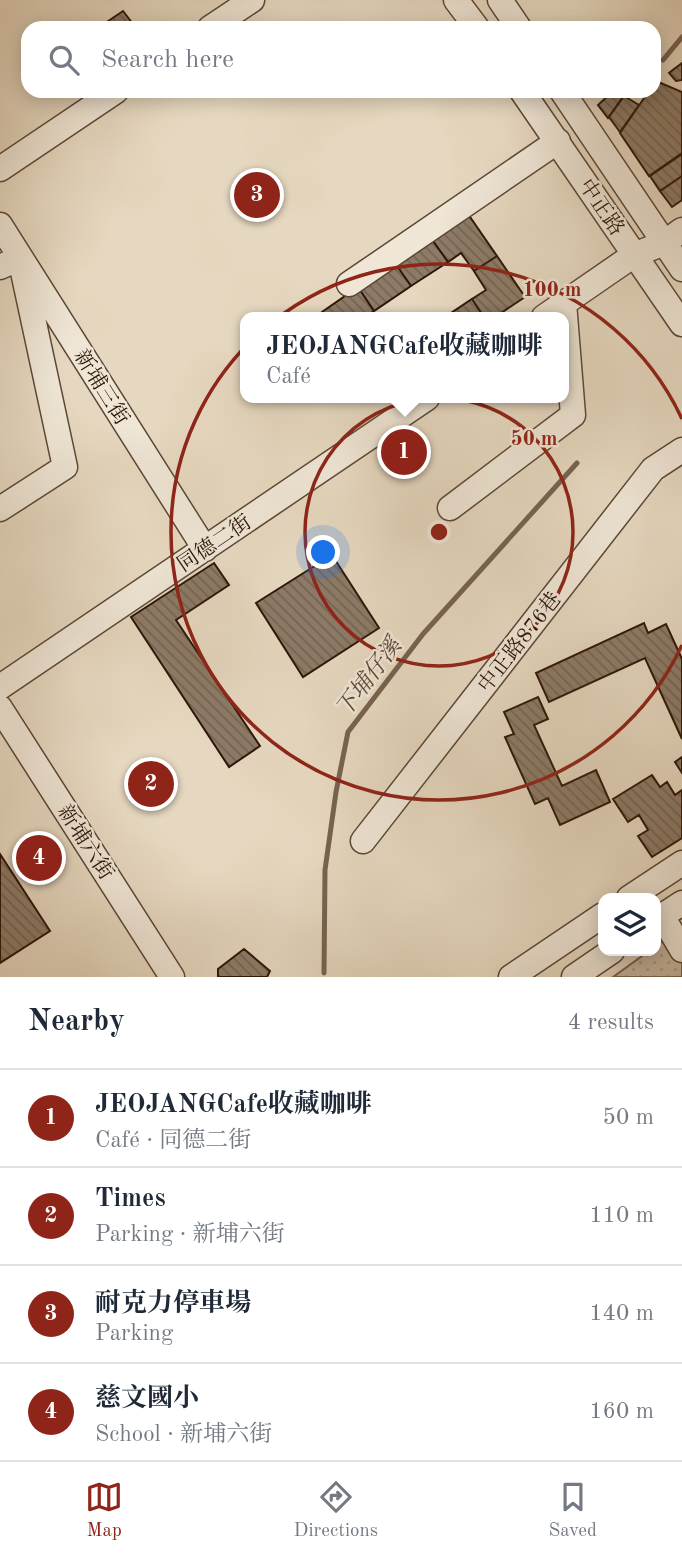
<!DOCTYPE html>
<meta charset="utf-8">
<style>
:root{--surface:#fff;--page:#f2f2f3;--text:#1f2937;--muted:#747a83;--line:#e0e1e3;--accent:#8f2418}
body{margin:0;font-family:"Old Standard TT","Noto Serif TC",serif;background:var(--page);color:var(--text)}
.controls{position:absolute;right:21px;bottom:21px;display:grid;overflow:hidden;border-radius:14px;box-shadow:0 4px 18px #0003}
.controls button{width:63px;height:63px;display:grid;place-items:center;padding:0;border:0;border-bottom:2px solid var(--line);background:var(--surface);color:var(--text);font:35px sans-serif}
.you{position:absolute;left:324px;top:553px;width:24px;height:24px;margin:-18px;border:5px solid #fff;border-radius:50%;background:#1a73e8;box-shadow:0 0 0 10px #1a73e833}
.badge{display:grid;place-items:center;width:46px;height:46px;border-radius:50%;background:var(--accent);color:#fff;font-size:23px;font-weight:700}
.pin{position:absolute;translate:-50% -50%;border:4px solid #fff;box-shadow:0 2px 7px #0006}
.popup{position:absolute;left:240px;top:312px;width:329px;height:91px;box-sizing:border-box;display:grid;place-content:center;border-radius:14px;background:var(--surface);filter:drop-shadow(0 2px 5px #0005);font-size:23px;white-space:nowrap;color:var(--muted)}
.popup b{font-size:26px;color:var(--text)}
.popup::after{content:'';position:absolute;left:50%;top:100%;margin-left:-14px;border:14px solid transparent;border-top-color:var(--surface)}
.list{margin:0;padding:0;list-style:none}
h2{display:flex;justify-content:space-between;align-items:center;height:91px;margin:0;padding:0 28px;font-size:30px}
h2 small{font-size:23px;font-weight:400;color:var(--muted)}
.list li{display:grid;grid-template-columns:46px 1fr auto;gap:21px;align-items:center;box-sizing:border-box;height:98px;padding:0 28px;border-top:2px solid var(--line)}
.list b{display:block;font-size:26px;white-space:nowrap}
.list p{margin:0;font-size:23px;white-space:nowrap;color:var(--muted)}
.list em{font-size:23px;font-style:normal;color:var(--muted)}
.icon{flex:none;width:38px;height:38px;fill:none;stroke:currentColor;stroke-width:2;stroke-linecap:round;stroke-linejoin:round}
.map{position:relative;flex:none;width:682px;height:977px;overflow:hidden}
.search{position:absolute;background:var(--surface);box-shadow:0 4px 18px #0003;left:21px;right:21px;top:21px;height:77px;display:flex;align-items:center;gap:18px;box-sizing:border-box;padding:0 24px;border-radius:21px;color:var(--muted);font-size:26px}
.sheet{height:483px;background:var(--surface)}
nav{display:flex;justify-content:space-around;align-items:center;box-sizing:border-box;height:98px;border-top:2px solid var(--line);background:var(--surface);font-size:19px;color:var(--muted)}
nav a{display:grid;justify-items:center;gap:4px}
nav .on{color:var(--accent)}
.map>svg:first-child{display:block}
.park{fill:url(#park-dots);stroke:#7a6654;stroke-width:2}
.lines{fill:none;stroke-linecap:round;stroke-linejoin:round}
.stream{stroke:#766351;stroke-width:5}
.building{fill:url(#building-back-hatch);stroke:#2d1608;stroke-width:2}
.minor-casing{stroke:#5b4636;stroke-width:27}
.minor{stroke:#efe6d6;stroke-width:24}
.ring{fill:none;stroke:#8f2418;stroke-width:3.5}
.labels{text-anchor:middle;stroke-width:5;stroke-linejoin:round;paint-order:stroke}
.street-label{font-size:21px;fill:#2d1608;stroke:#efe6d6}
.water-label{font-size:23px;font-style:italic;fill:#5e4938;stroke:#efe6d6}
.centre{fill:#8f2418;stroke:#efe6d6;stroke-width:3.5}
.ring-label{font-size:21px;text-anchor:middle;font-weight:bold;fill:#8f2418;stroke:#efe6d6;stroke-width:5;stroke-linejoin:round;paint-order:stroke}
</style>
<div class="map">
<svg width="682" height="977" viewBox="0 0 682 977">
<defs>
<pattern id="park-dots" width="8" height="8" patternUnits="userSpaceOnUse" patternTransform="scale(1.75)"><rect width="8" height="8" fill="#c7b7a1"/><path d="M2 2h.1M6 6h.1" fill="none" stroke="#ab9d89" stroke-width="1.8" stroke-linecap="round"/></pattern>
<pattern id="building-back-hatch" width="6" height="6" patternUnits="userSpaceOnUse" patternTransform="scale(1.75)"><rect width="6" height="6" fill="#8d7b68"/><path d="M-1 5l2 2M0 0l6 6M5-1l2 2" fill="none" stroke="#746454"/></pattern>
</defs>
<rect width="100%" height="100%" fill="#e6d8c0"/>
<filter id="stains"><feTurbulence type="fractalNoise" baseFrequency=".00286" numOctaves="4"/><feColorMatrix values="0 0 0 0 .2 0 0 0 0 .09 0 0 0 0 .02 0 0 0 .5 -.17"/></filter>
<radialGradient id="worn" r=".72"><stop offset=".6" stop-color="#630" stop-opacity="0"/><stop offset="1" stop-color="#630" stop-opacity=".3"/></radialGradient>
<path class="park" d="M669,936L682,959V977H613L649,951H656V946Z"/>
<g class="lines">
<path class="stream" d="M663,60L682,37
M324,973L325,870L336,792L348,732L423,634L577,463"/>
</g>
<path class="building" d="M123,11L136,28H98Z
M682,63V80L676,81L669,73Z
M656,81L682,92V153L649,176L620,133L649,91H654Z
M613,91H627L608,118L598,105Z
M624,96L639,105L620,132L609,117Z
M682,154V176L660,191L650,176Z
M682,176V200L672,207L660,191Z
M468,214L497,256L474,271L461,253L448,262L431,238Z
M431,238L448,262L411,286L395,263Z
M497,256L525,297L495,317H484L472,299L486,290L474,271Z
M395,263L411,286L374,311L358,287Z
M358,287L374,311L365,317H325L322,312Z
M472,299L484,317H445Z
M332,555L379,628L303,677L256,603Z
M214,563L229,585L176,620L260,746L229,767L131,617Z
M644,623L648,633L666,624L682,659V739L645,658L549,702L536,673Z
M538,697L548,719L534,725L562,786L596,770L610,802L560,825L548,798L535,804L505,737L514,734L504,712Z
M682,757V773L675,762Z
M652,775L660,787L667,782L675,795L682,790V838L652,857L638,836L648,830L639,815L628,822L613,799Z
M0,854L50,931L0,963Z
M244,949L270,971L267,977H218V969Z"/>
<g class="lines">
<defs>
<path id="minor" d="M456,0L477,28
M500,0L519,28
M210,28L252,0
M522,91L682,324
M562,91L682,269
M0,169L116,91
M0,225L205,549
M0,267L20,258L65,467L0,509
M349,284L558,141
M544,317L634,255L664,243L682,230
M450,508L573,415L564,303
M0,687L427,398
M0,708L172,977
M363,841L653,469L682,450
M629,898L682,863
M662,916L682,950
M656,920L682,903
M511,977L603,915
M574,977L612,951"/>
</defs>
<use href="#minor" class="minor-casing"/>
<use href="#minor" class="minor"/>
</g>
<g class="ring">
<circle cx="439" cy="532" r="134"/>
<path d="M682 645A268 268 0 1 1 682 419"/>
</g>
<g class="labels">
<g class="street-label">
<text transform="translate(602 207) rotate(56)" y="7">中正路</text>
<text transform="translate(102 387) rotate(58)" y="7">新埔三街</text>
<text transform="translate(214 543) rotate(-34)" y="7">同德二街</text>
<text transform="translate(519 642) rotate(-52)" y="7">中正路876巷</text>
<text transform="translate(86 842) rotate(57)" y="7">新埔六街</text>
</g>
<g class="water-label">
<text transform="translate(368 677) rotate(-53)" y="8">下埔仔溪</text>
</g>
</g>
<circle cx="439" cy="532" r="10" class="centre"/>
<g class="ring-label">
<text x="552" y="296">100 m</text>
<text x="534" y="445">50 m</text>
</g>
<rect width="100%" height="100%" filter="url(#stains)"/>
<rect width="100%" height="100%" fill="url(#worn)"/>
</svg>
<div class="controls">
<button><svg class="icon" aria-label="layers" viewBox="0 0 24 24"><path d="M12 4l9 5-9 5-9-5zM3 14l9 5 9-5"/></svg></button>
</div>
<div class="you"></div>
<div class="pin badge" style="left:404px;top:452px">1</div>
<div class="popup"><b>JEOJANGCafe收藏咖啡</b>Café</div>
<div class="pin badge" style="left:151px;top:784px">2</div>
<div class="pin badge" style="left:257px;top:195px">3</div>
<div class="pin badge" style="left:39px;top:858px">4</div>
<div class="search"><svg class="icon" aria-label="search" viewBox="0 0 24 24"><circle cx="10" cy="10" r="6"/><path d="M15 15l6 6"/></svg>Search here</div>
</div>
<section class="sheet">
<h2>Nearby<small>4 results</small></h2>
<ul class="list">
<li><span class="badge">1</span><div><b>JEOJANGCafe收藏咖啡</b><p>Café · 同德二街</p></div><em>50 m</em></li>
<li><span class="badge">2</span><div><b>Times</b><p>Parking · 新埔六街</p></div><em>110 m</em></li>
<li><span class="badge">3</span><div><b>耐克力停車場</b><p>Parking</p></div><em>140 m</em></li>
<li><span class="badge">4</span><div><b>慈文國小</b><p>School · 新埔六街</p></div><em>160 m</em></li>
</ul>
</section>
<nav>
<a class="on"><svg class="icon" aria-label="map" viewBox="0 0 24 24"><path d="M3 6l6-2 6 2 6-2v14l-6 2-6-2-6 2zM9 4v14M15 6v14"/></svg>Map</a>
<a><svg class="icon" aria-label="directions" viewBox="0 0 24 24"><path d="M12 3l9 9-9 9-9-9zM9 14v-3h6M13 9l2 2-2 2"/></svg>Directions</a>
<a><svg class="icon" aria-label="saved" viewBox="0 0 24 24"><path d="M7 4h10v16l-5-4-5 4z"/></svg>Saved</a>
</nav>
